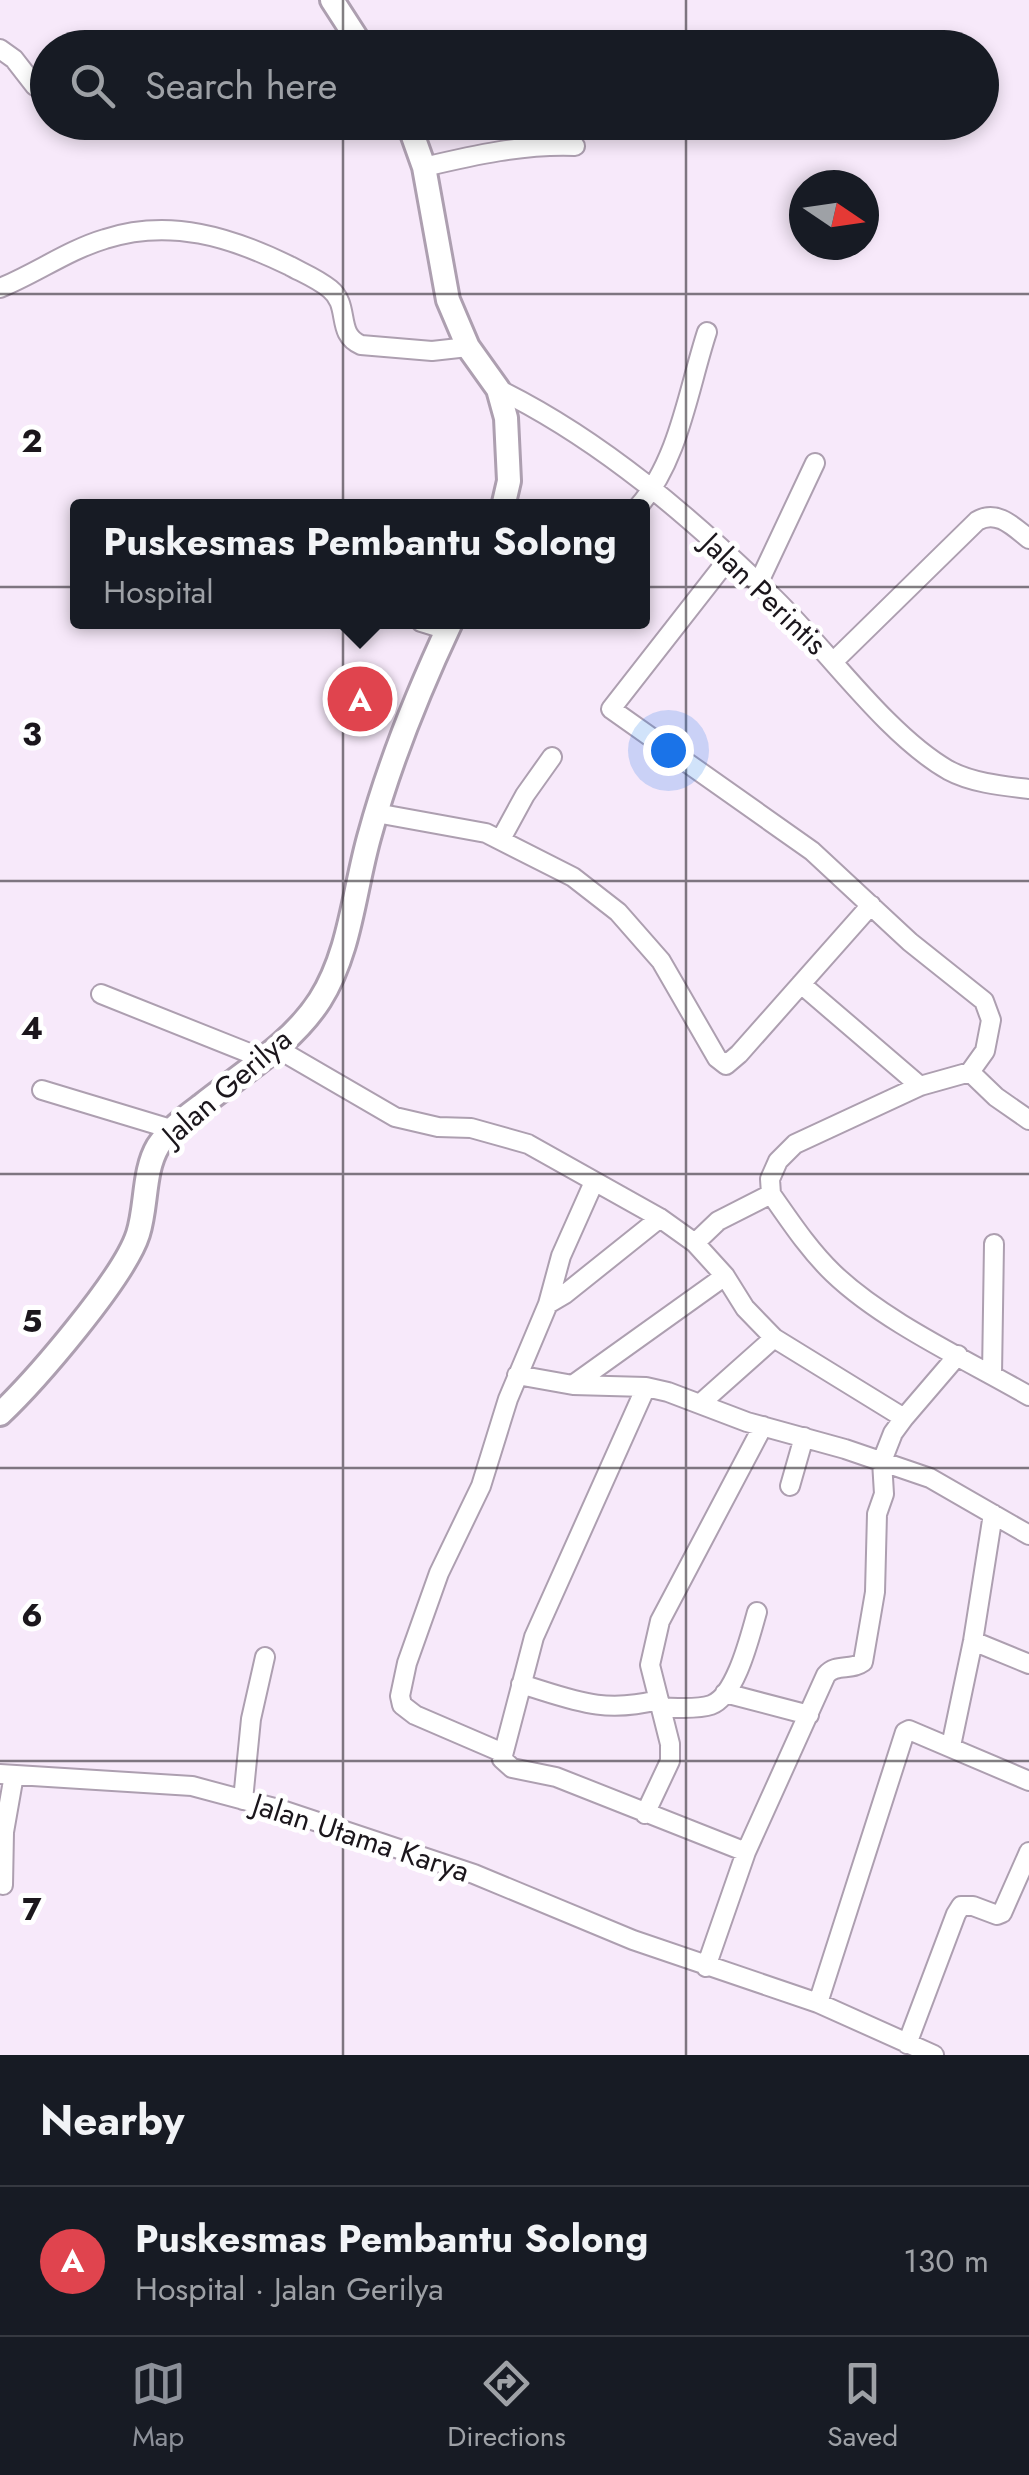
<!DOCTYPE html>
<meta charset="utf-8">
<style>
:root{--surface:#171b24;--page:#20242c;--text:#f1f3f6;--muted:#9ea1a6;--line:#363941;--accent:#8c9099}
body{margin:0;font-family:Jost,sans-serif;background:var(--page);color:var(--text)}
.compass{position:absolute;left:789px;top:170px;width:90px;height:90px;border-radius:50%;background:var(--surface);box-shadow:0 5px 15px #0003;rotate:103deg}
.you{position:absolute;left:668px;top:750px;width:35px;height:35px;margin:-25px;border:8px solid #fff;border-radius:50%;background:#1a73e8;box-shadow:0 0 0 15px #1a73e833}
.badge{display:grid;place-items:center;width:65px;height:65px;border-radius:50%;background:var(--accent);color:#fff;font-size:32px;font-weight:700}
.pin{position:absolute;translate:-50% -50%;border:5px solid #fff;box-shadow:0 2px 10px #0006}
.popup{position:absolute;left:70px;top:499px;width:580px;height:130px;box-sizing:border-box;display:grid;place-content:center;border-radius:10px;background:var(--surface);filter:drop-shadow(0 2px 8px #0005);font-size:32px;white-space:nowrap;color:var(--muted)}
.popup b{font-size:38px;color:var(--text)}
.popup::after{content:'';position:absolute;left:50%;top:100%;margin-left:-20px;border:20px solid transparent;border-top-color:var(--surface)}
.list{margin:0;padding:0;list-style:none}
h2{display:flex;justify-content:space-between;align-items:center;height:130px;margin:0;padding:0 40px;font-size:42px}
h2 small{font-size:32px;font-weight:400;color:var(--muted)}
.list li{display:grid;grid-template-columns:65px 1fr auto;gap:30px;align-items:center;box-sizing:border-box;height:150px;padding:0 40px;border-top:2px solid var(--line)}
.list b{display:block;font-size:38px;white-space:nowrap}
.list p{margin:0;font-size:32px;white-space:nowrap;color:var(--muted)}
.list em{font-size:32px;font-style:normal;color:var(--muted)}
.icon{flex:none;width:55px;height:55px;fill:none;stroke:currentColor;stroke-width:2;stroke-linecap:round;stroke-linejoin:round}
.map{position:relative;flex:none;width:1029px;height:2055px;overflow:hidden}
.search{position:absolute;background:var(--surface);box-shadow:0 5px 15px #0003;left:30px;right:30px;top:30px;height:110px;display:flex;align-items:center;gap:25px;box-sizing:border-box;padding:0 35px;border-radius:55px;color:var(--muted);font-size:38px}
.sheet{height:280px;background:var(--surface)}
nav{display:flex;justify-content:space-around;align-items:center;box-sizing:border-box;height:140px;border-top:2px solid var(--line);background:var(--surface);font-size:28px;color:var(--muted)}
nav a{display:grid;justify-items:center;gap:5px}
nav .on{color:var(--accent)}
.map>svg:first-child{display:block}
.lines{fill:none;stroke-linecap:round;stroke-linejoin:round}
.street-casing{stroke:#ad9fb0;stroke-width:22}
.secondary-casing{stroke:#ad9fb0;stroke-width:28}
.street{stroke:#fff;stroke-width:18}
.secondary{stroke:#fff;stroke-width:22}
.grid{fill:none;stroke:#1b161c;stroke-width:2.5;stroke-opacity:0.55}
.labels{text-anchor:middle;stroke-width:10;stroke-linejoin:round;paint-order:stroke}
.street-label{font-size:30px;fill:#1b161c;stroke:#fff}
.grid-label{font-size:32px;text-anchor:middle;font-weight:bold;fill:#1b161c;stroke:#fff;stroke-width:10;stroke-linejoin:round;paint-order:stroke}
</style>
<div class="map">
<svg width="1029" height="2055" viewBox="0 0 1029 2055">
<rect width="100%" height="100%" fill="#f7e9fa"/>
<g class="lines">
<defs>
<path id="street" d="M0,49L14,59L35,86
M424,167C475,155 523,144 575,146
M0,288C35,274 68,250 105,239C170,218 231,237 290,266C303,273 318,279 330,289C351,306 335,334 361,345L432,351L468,347
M498,389C602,440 693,519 775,599C827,650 887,735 948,770C972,783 1003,786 1029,789
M638,507C679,460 688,390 707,332
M729,558L611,709L812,851L910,942L984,1001L991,1020L985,1051L970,1072L920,1086L795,1144L778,1161L770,1179L771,1194
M758,584L815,463
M421,622L447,630
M834,661L977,521C997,509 1014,527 1029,539
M376,813L486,833L573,877L618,912L661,961L717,1058L726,1065L739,1054L871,905
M501,839L525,795L552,757
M801,984L920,1086
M101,994L264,1059
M278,1049L395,1117L438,1127L471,1128L528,1144L660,1218L695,1243L725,1276L745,1308L774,1338L904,1418L893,1433L882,1461L884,1494L877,1514L875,1592L863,1662C851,1671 836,1663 826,1675L746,1852L706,1967
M970,1072L996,1097L1029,1120
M42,1090L171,1129
M771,1194C790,1221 809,1250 833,1273C884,1322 967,1360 1029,1396
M695,1243L718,1221L771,1194
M548,1304L565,1294L660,1218
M517,1375L573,1385L646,1387L668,1392L747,1422L845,1449L930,1478L1029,1535
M992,1375L994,1244
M574,1384L725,1276
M646,1387L534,1637L502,1759L512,1768L556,1777L746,1852
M701,1403L774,1338
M904,1418L958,1355
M790,1486L804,1437
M973,1641L1029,1664
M521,1684C574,1700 602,1714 658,1700
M725,1693L809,1715
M662,1708C677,1707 697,1710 711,1705C736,1696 750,1636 757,1612
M951,1746L973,1641L993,1514
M501,1752L415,1715L402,1705L400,1696L407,1663L439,1573L481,1486L508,1399L548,1304L561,1256L594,1182
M0,1774L192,1786L282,1810L474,1874L633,1940L818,2003L934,2055
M243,1800L251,1719L265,1657
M645,1814L670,1761V1744L650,1665L660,1621L763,1426
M3,1885L4,1832L14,1775
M818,2003L905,1732L909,1730L1029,1781
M907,2044L956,1914L961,1906H973L997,1915L1002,1913L1029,1852"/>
<path id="secondary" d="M332,0L363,48
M408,122L424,167L448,300L468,347L498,389L506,418L509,481L503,507
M0,1414C35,1381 124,1278 138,1234C147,1206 143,1171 158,1146C169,1129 186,1117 202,1105C243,1072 291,1045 320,1000C351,951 354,889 370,834C390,761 419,690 451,622"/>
</defs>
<use href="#street" class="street-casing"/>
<use href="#secondary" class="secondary-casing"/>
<use href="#street" class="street"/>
<use href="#secondary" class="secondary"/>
</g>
<path class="grid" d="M343,0V48M686,0V48M343,122V2055M686,122V2055M0,294H1029M0,587H1029M0,881H1029M0,1174H1029M0,1468H1029M0,1761H1029"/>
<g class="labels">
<g class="street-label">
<text transform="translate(764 594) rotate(44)" y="10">Jalan Perintis</text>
<text transform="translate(227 1087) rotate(-41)" y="10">Jalan Gerilya</text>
<text transform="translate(361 1838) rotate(18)" y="10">Jalan Utama Karya</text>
</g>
</g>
<g class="grid-label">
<text x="32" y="452">2</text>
<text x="32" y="745">3</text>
<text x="32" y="1039">4</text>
<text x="32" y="1332">5</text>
<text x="32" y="1626">6</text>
<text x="32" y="1920">7</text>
</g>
</svg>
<svg class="compass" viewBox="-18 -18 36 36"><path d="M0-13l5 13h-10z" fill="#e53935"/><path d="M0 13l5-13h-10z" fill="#9ea1a6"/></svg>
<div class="you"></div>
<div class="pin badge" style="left:360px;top:699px;background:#e0444e">A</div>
<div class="popup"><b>Puskesmas Pembantu Solong</b>Hospital</div>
<div class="search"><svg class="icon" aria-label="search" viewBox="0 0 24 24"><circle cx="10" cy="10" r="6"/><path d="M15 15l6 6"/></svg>Search here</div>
</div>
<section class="sheet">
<h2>Nearby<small></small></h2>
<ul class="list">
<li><span class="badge" style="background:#e0444e">A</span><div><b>Puskesmas Pembantu Solong</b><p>Hospital · Jalan Gerilya</p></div><em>130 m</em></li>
</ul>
</section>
<nav>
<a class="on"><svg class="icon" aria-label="map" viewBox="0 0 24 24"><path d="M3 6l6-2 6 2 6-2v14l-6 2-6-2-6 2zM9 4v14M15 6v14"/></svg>Map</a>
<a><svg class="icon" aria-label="directions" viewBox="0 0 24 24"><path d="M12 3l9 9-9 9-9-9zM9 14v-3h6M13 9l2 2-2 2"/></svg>Directions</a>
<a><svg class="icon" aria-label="saved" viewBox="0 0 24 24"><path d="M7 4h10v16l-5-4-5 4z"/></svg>Saved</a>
</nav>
